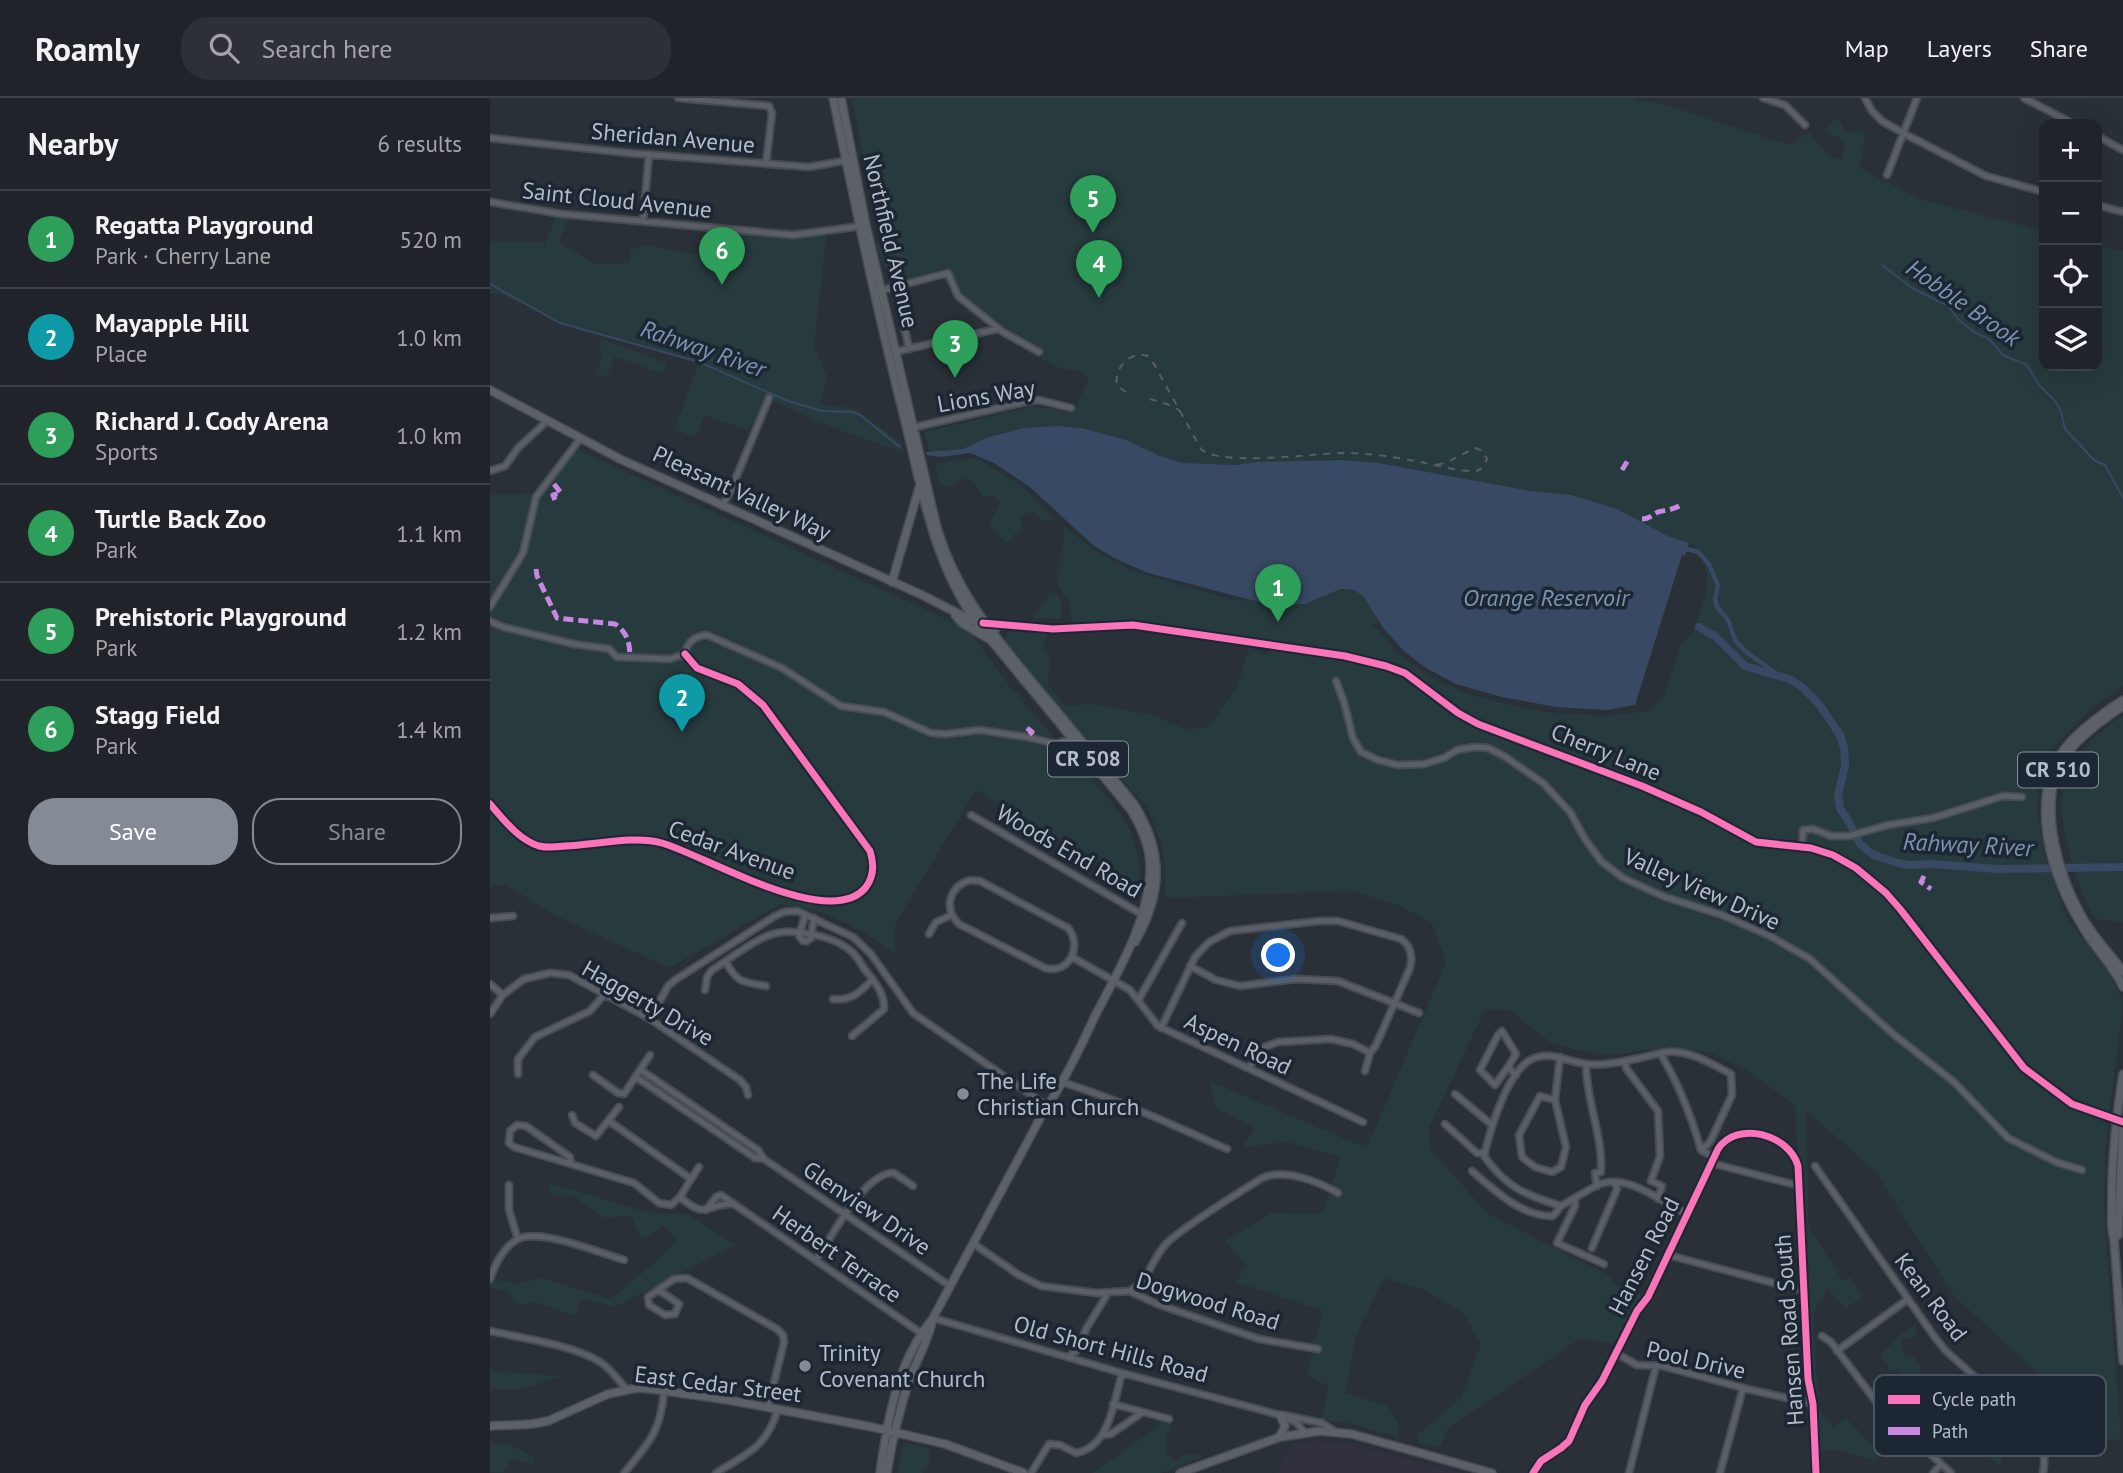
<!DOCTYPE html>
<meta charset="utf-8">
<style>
:root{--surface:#20242a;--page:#2d3036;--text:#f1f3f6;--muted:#a2a4a8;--line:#3d4147;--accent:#848b96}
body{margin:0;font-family:"PT Sans",sans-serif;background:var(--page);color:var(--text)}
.controls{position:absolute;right:21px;top:21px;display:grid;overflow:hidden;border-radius:14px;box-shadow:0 7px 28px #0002}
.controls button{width:63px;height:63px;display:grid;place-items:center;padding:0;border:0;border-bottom:2px solid var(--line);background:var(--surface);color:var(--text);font:35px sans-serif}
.you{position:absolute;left:789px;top:858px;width:24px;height:24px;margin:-18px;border:5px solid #fff;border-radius:50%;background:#1a73e8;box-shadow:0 0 0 10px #1a73e833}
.badge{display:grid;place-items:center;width:46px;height:46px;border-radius:50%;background:var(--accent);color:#fff;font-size:23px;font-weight:700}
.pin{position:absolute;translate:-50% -58px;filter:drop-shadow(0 2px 4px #0008)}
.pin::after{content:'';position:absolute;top:37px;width:24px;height:21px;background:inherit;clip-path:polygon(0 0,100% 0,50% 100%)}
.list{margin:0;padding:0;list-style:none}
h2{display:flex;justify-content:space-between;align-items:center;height:91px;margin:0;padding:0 28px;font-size:30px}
h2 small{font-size:23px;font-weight:400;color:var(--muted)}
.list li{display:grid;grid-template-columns:46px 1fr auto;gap:21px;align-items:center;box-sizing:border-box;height:98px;padding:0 28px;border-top:2px solid var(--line)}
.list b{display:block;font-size:26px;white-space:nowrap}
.list p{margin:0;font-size:23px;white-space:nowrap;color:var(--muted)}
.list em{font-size:23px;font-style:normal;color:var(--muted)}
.actions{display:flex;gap:14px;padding:21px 28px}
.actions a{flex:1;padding:16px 0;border:2px solid var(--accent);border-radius:28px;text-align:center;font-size:24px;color:var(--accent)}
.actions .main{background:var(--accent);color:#fff}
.icon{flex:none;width:38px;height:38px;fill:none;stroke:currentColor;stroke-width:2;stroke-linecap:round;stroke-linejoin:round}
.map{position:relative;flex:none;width:1633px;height:1375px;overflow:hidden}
header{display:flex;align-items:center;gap:42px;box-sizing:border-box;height:98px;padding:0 35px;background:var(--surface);border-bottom:2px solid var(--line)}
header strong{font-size:33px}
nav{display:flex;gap:38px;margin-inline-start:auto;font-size:24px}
.search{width:490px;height:63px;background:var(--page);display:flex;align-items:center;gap:18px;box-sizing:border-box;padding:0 24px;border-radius:28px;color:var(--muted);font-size:26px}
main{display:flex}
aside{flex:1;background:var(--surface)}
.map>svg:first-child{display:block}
.medical{fill:#31303e}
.green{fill:#273a3e}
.water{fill:#384963}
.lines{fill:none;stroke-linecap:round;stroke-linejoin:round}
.stream{stroke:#384963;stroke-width:2}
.canal{stroke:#384963;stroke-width:4.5}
.river{stroke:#384963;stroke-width:8}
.minor-casing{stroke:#484c53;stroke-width:9}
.major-casing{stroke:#484c55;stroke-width:10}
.minor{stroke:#5a5e66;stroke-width:5}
.major{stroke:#5c6168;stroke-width:7}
.rail{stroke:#595d64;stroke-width:2;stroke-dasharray:7 7;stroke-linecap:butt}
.quiet{stroke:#c787e3;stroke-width:5;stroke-dasharray:10 5;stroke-linecap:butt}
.cycleway-casing{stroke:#1d2633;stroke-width:11}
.cycleway{stroke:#fb73b8;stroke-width:7}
.poi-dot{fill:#848b96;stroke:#1d2633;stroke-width:2.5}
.labels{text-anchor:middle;stroke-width:7;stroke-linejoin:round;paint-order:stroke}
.shield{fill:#1d2633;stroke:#878f9c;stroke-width:2}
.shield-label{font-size:21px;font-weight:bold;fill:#b4bcc9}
.street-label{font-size:23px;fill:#b4bcc9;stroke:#1d2633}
.poi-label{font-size:23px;fill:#b4bcc9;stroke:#1d2633;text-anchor:start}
.water-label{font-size:24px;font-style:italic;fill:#7c92b1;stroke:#1d2633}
.key{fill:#1d2633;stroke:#4a5360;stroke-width:2}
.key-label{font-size:19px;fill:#b4bcc9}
</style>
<header>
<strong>Roamly</strong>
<div class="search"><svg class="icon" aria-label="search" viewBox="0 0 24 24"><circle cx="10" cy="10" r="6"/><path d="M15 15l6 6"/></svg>Search here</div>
<nav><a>Map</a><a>Layers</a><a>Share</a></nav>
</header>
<main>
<aside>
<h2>Nearby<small>6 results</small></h2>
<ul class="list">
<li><span class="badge" style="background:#2e9e5b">1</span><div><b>Regatta Playground</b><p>Park · Cherry Lane</p></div><em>520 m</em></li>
<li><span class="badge" style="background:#0f9aa8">2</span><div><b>Mayapple Hill</b><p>Place</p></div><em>1.0 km</em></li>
<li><span class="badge" style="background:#2e9e5b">3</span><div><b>Richard J. Cody Arena</b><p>Sports</p></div><em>1.0 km</em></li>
<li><span class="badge" style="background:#2e9e5b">4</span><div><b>Turtle Back Zoo</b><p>Park</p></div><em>1.1 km</em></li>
<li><span class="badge" style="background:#2e9e5b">5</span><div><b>Prehistoric Playground</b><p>Park</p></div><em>1.2 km</em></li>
<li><span class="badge" style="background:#2e9e5b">6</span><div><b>Stagg Field</b><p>Park</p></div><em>1.4 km</em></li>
</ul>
<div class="actions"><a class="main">Save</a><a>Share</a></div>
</aside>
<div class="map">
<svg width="1633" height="1375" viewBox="0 0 1633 1375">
<rect width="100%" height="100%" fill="#2a3038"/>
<path class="medical" d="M825,1343L852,1344L971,1375H787L798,1351L803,1346Z"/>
<path class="green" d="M362,0H1142L1147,3L1169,5L1300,47L1319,34L1338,58L1352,62L1356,43L1334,33L1348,19L1355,33L1376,35L1370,70L1432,102L1554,133V268H1607V147L1633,153V588L1601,611L1564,649L1549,681L1547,714L1556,762L1577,820L1620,876L1633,905L1616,1045L1614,1108L1631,1344L1627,1341L1599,1343L1588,1312L1465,1199L1385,1073L1316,1012L1319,1129L1353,1183L1360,1179L1372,1199L1355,1211L1338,1190L1323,1216L1329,1312L1343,1329L1356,1320L1392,1357L1383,1362L1343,1351L1324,1356L1305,1007L1258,973L1221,955L1181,949L1119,957L1086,952L1060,944L1019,912L995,911L939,1030V1050L998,1116L1119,1177L1124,1187L1139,1188L1156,1202L1130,1247L1091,1240L958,1330L950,1350L927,1344L929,1336L971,1300L991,1246L973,1215L935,1192L894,1180L866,1237L855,1295L898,1308L909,1326L908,1339L858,1325L831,1323L839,1289L817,1277L833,1213L746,1184L757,1167L735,1143L781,1115L832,1116L851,1059L798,1044L753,1049L764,1029L726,1010L719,983L877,1050L956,864L942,825L910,808L863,793L675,800C677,760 673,743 656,708L523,558L515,541L518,532L558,536L552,551L560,559L558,587L575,608L601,606L662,617L695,631L718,630L748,587L759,548L777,558L779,543L635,524L582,526L580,506L567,485L575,451L568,472L566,473L573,450L574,428L604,452L642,473L740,501L752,503L755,501C773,505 790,509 809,507C826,505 850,486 865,493C876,498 882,513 888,523L882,528L889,532L907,555L943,580L976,596L1024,608L1056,614L1115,618L1134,615L1159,614L1174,597L1191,547L1204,533L1217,493V475L1209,453L1199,445L1178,438L1127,411L1081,397L1042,393L889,365L844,361L747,367L693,365L670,358L637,342L591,330L568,328L513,334L473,351L440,354L434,334L543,308L583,314L599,280C589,268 583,274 571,270C565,268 559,264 553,262L549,251L527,238L470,196L458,170L401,186C397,172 391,162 387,147L391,143Z
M66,118L79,119L69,145L106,166L139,165L141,152L156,147L222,160L235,128L337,132L324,248L337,279L330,307L364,310L410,344L413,354L354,334L282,303L257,332L215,317L205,340L185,331L209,264L62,223L34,204H27L11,196L0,195V143L53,144L54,151Z
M114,242L177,265L173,276L125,258L117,279L106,275L114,254L108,251L111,243Z
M86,351L478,531L524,594L529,596L530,601L630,714C645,737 651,760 650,788L486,692L405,826V856L374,834L335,815L290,806L180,870L62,816L17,787H0V397L47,396Z
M486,360L532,388L566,422L553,423L543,414L534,416L530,422L533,433L526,434L520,444H515L499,427L511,403L501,397L493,400L482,382L472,381L459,390L448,384L446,365Z
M563,491L572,505L571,521L543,520Z
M1633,617V824L1605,821C1594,802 1588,782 1581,760C1560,692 1573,657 1633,617Z
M59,1085L157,1114L199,1117L245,1147L125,1209L91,1200L85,1218L45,1204L29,1207L17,1192L0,1190V1181L28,1186L51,1180L121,1201L168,1162L186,1142L174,1128L152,1141L141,1118L115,1120L82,1098L61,1097Z
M1425,1228L1426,1238L1412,1241L1410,1245L1415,1259L1423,1258L1429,1267L1433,1284L1430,1289H1422L1410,1274L1400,1272L1391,1256L1417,1231Z
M0,1272L5,1274L71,1278L33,1291H0Z
M671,1322L681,1325L680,1334L676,1335L677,1358H681V1362H690V1357H712L713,1359L671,1375H602L665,1331Z
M1484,1324C1500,1336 1510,1345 1513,1365L1507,1366C1496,1357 1481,1351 1474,1338Z
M0,1345L20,1347L44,1359L42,1366L22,1360L13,1375L0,1374Z
M413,1345L439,1351L440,1362L433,1375H408Z"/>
<path class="water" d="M568,328L591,330L637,342L670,358L693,365L747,367L767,364L853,362L889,365L1042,393L1081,397L1127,411L1178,438L1199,445L1195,458L1192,457L1145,607L1117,612L1066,609L1012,599L966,586L936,570L914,553L894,531L873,498L864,492L851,491L815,506L784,508L658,475L626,461L604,448L541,390L504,365L480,355L451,359L437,357L436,354L473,351L499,339L534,330Z"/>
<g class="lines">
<path class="stream" d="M1392,167L1422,190L1458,208L1468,221L1484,234L1499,241L1513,257L1537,267L1549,287L1565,303L1571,313L1575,331L1604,362L1615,367L1633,400
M0,186L70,225L209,264L298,303L332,313L363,314L370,317L410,349"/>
<path class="canal" d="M1197,451L1208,454L1219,466L1228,488L1225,501L1227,509L1238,522L1245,542L1255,553L1287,576"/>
<path class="river" d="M1209,529L1225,538L1255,568L1299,581L1311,588L1329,606L1350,637L1354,650L1355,667L1348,697L1350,711L1358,722L1370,746L1382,756L1407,765L1420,767L1443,766L1507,771L1633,769"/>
<defs>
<path id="minor" d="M188,0L279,8L282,15L276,66
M1273,0L1295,7L1315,27
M1375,0L1382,13L1392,23L1413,35L1496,78L1554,94
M1534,0L1584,26
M1607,38L1633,52
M0,40L138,55L319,69L359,62
M1397,77L1427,0
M0,104L72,116L303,137L372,128
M1607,107L1633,114
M153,123L159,56
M405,188L419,250
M389,193L458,175L468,198L513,234L549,254
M404,254L507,231
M421,330L539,303L549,302L581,310
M0,373L15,368L28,350L57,323
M232,408L241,392L279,300
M0,509L33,455L46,399L90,341
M0,523L13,529L84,546L119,551L127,559L180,561L195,556C197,544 205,538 217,537L292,570L351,608L394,614L441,635L456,636L490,632L537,639L566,646L581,641
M494,525L563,531L643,527L855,558L896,568L915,575L968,615L988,626L1152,688L1211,714L1266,744L1321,750L1343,757L1366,770L1396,795L1410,811L1534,970L1582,1006L1630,1022
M846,583L854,604L863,640L871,654L888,662L908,667L934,666L954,660L967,652L985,649L998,650L1014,658L1053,685L1080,714L1095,741L1111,763L1133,780L1175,799L1232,817L1280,838L1320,861L1402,935L1464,984L1518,1040L1566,1064L1592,1072
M0,706C13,721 29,742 49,748C57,750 67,749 75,748C104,747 145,737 172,745C214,757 341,834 376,789C384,778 384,765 380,753L273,607L248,586L207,570L195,556
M481,717L653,817
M1312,749L1313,732L1323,731L1341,738H1359L1398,727L1443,720L1513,698L1532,699
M480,782L490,783L578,830C593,848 579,877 555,870L469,826C453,810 459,789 480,782Z
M315,817L309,838L313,843H317L321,840L324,820
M0,820L23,818
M439,836L446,824L462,817
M582,859L640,892L668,928L873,1024
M236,864C247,885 253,884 276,888
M700,868L726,882L750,888L806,881L848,883L929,915
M0,886L13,897
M215,892L217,879L222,872C240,861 258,846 277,838C300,828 346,838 363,855C367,859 370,864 373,869C382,881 395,894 394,911L362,938
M343,901C362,903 370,894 382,882
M649,901L692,825
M0,916L13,897L34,881L60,875L79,877L160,921L250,982L256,989L258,997
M160,921L178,888L185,882L285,818L294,814L307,813L363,839L381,856L423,915L557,1008
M671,930L705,859L719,844L740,833L830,823H848L911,841C921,848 923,858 920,870L886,947L880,955L875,973
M1170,955C1189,986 1201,1017 1211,1052
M1135,963L1136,970L1168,1013L1170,1058L1161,1083L1172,1088L1168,1101
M1096,966C1096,1003 1113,1037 1111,1074L1105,1075L1107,1088
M1018,969L1005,987L990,972L1008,937L1012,933L1026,956L1018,969L1026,977
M759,970L772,950L788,944L841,941L863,946L880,955
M151,972L268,1052L274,1061
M28,976V961L45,939L100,913L115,896
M103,977L128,995L134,996L160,957
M146,979L265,1060L274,1061L460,1188
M572,984C629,1002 683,1027 737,1051
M965,996L1002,1027
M1065,1002L1050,998L1029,1037L1032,1059L1045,1069L1062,1074L1071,1069L1076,1049L1065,1002L1070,959
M82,1017L85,1025L106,1038L129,1009
M119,1023L201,1081L190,1099C219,1124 216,1104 244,1106
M955,1026L987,1055H995
M1221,1065L1310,1088
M81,1066L80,1059L36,1028L27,1027L20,1033L19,1045L24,1049L144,1085L169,1105L181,1107L190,1099
M1325,1068L1444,1238L1455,1252L1544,1332C1554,1346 1556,1358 1553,1375
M982,1073C1004,1092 1032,1119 1063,1118L1071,1108
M201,1081L209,1069
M19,1087V1112L28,1141
M1085,1100V1108L1067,1145L1114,1166
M216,1112L226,1099L231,1097L431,1235
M1197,1116C1173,1105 1138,1075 1110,1086C1097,1092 1084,1101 1071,1108C1035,1097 1016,1089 994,1058C1000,1033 1016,976 1040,962C1059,951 1077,964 1097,966C1114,968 1133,964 1150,960C1162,958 1174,952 1187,954C1206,956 1224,967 1241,976L1242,997L1220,1044L1211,1052L1224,1059
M484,1146L529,1177L551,1188L607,1195L639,1193L667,1206L769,1241L828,1251
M1102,1150L1127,1091L1125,1084
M1178,1157L1314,1193
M326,1162C342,1139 374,1074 404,1075L423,1088
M0,1181C5,1167 14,1148 28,1141C50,1130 110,1155 134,1162
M170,1193L189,1206L185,1216L175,1217L159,1207L158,1199L184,1181L197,1180L287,1231L293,1237L294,1244L278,1309
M639,1193C661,1182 662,1157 680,1142C708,1119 741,1100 772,1080C795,1070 827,1083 848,1095
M443,1220L632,1275L790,1317L807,1325L814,1334
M0,1233C31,1240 84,1247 110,1264C121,1271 128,1281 136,1291
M1332,1238L1341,1244L1391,1310L1461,1375
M1347,1253L1418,1201
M1126,1255L1147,1267L1172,1268L1253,1290L1323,1306
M578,1259L589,1251L596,1231L618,1195
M623,1306L679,1321
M793,1317L832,1325L844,1333
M613,1337L621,1336L653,1314
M134,1375C159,1345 171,1333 174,1293
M226,1375C259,1354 276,1350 288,1311
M541,1375L559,1346L570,1347L586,1355C620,1349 624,1303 632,1275
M1043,1375L1051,1363L1071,1350L1079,1343L1095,1307L1112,1283L1147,1213L1158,1199L1228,1051C1247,1022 1299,1036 1308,1068L1318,1281L1323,1306L1326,1375
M1139,1375L1166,1268
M1230,1375L1253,1290
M1443,1375L1451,1366"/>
<path id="major" d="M343,0C365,107 387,213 414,319C432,392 442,461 486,524L641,712C652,731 661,750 660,773C658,823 629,872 606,916C590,950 574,984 553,1015L443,1220C439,1241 429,1258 421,1277C410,1310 402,1341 397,1375
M351,0L376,127L447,430C467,494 497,528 538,579C573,621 609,663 644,706C674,754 673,795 645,844
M0,292L130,361L430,496L485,524
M402,484L429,390
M465,517L472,525L497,540
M503,537V533L511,526
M1633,602C1613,615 1590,631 1575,650C1536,702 1562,781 1594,831C1606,852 1623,867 1633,889
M1633,608C1613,622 1591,637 1576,657C1543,702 1571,790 1600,831C1610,846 1623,859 1633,874
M1633,976C1626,1020 1621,1064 1622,1108C1622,1119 1620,1131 1624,1141L1633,1263
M1624,1141L1628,1137L1633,1027
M790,1317L795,1328L790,1338
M0,1328L42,1326L58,1323L118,1296L147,1290L161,1291L238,1302L382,1329L455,1346L534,1375
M390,1375C397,1324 407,1264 441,1223
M690,1375L790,1339L830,1333L862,1336L1002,1375"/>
</defs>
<use href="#minor" class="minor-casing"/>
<use href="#major" class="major-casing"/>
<use href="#minor" class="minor"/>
<use href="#major" class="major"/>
<path class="rail" d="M636,294L627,288C623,270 642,250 660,259L711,351C728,369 826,355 854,355C878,355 906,359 930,364C947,367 966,373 983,373C989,373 989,372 993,369L997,361L993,353L985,350L955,365L945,367
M660,301L683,308L690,313"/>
<path class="quiet" d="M1132,372L1138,362
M64,386L71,395L63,397L65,402
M1152,421C1160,421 1162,417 1168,414C1176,412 1183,412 1191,407
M46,471L47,478L67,520L125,526C137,534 140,545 140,559
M537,630L542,634L537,639
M1434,778L1431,784L1441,791"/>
<defs>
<path id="cycleway" d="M493,525L563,531L643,527L855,558L896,568L915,575L968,615L988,626L1152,688L1211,714L1266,744L1321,750L1343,757L1366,770L1396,795L1410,811L1534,970L1582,1006L1633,1024
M0,706C13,721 29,742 49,748C57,750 67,749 75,748C104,747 145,737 172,745C214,757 341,834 376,789C384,778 384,765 380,753L273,607L248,586L207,570L195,556
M1043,1375L1051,1363L1071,1350L1079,1343L1095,1307L1112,1283L1147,1213L1158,1199L1228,1051C1247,1022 1299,1036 1308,1068L1318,1281L1323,1306L1326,1375"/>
</defs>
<use href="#cycleway" class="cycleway-casing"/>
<use href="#cycleway" class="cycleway"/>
</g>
<g class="poi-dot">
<circle cx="473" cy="996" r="7"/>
<circle cx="315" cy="1268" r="7"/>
</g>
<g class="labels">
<g class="shield">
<rect x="558" y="643.5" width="80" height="35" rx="5"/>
<rect x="1528" y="654.5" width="80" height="35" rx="5"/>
</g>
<g class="shield-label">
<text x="598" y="668">CR 508</text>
<text x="1568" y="679">CR 510</text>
</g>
<g class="street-label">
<text transform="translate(183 40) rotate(5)" y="8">Sheridan Avenue</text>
<text transform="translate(127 102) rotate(6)" y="8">Saint Cloud Avenue</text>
<text transform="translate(401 143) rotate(77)" y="8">Northfield Avenue</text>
<text transform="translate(496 298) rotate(-10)" y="8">Lions Way</text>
<text transform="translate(252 395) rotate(25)" y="8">Pleasant Valley Way</text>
<text transform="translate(1116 654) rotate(22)" y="8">Cherry Lane</text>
<text transform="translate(242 752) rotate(20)" y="8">Cedar Avenue</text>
<text transform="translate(579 753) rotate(30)" y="8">Woods End Road</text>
<text transform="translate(1212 791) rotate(24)" y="8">Valley View Drive</text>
<text transform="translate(158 905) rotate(30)" y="8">Haggerty Drive</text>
<text transform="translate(748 946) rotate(25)" y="8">Aspen Road</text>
<text transform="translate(377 1110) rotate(34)" y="8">Glenview Drive</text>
<text transform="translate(347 1156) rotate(35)" y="8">Herbert Terrace</text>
<text transform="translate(1154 1158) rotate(-63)" y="8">Hansen Road</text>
<text transform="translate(1441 1199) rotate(53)" y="8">Kean Road</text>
<text transform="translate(718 1203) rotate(17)" y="8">Dogwood Road</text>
<text transform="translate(1299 1232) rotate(-94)" y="8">Hansen Road South</text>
<text transform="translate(621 1251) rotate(15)" y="8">Old Short Hills Road</text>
<text transform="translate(1206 1262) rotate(13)" y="8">Pool Drive</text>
<text transform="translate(228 1286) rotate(7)" y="8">East Cedar Street</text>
</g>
<g class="poi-label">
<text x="487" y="991">The Life<tspan x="487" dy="26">Christian Church</tspan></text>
<text x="329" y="1263">Trinity<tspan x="329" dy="26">Covenant Church</tspan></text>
</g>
<g class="water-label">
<text transform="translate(1473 205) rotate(35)" y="8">Hobble Brook</text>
<text transform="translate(213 251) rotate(19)" y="8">Rahway River</text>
<text x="1056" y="508">Orange Reservoir</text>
<text transform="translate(1478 747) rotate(3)" y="8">Rahway River</text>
</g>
</g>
<rect x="1384" y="1277" width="232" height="81" rx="10" class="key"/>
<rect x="1398" y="1297" width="32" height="9" fill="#fb73b8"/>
<rect x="1398" y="1329" width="32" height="8" fill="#c787e3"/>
<g class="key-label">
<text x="1442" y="1308">Cycle path</text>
<text x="1442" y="1340">Path</text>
</g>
</svg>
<div class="controls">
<button>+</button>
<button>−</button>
<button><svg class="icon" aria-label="locate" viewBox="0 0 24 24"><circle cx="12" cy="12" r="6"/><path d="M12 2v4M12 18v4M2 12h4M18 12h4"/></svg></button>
<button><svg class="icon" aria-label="layers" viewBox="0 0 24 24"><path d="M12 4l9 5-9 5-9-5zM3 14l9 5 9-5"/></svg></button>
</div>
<div class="you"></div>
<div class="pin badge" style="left:788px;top:524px;background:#2e9e5b">1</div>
<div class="pin badge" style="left:192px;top:634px;background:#0f9aa8">2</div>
<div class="pin badge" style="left:465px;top:280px;background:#2e9e5b">3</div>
<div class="pin badge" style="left:609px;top:200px;background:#2e9e5b">4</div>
<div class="pin badge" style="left:603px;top:135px;background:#2e9e5b">5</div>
<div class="pin badge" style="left:232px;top:187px;background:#2e9e5b">6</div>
</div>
</main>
